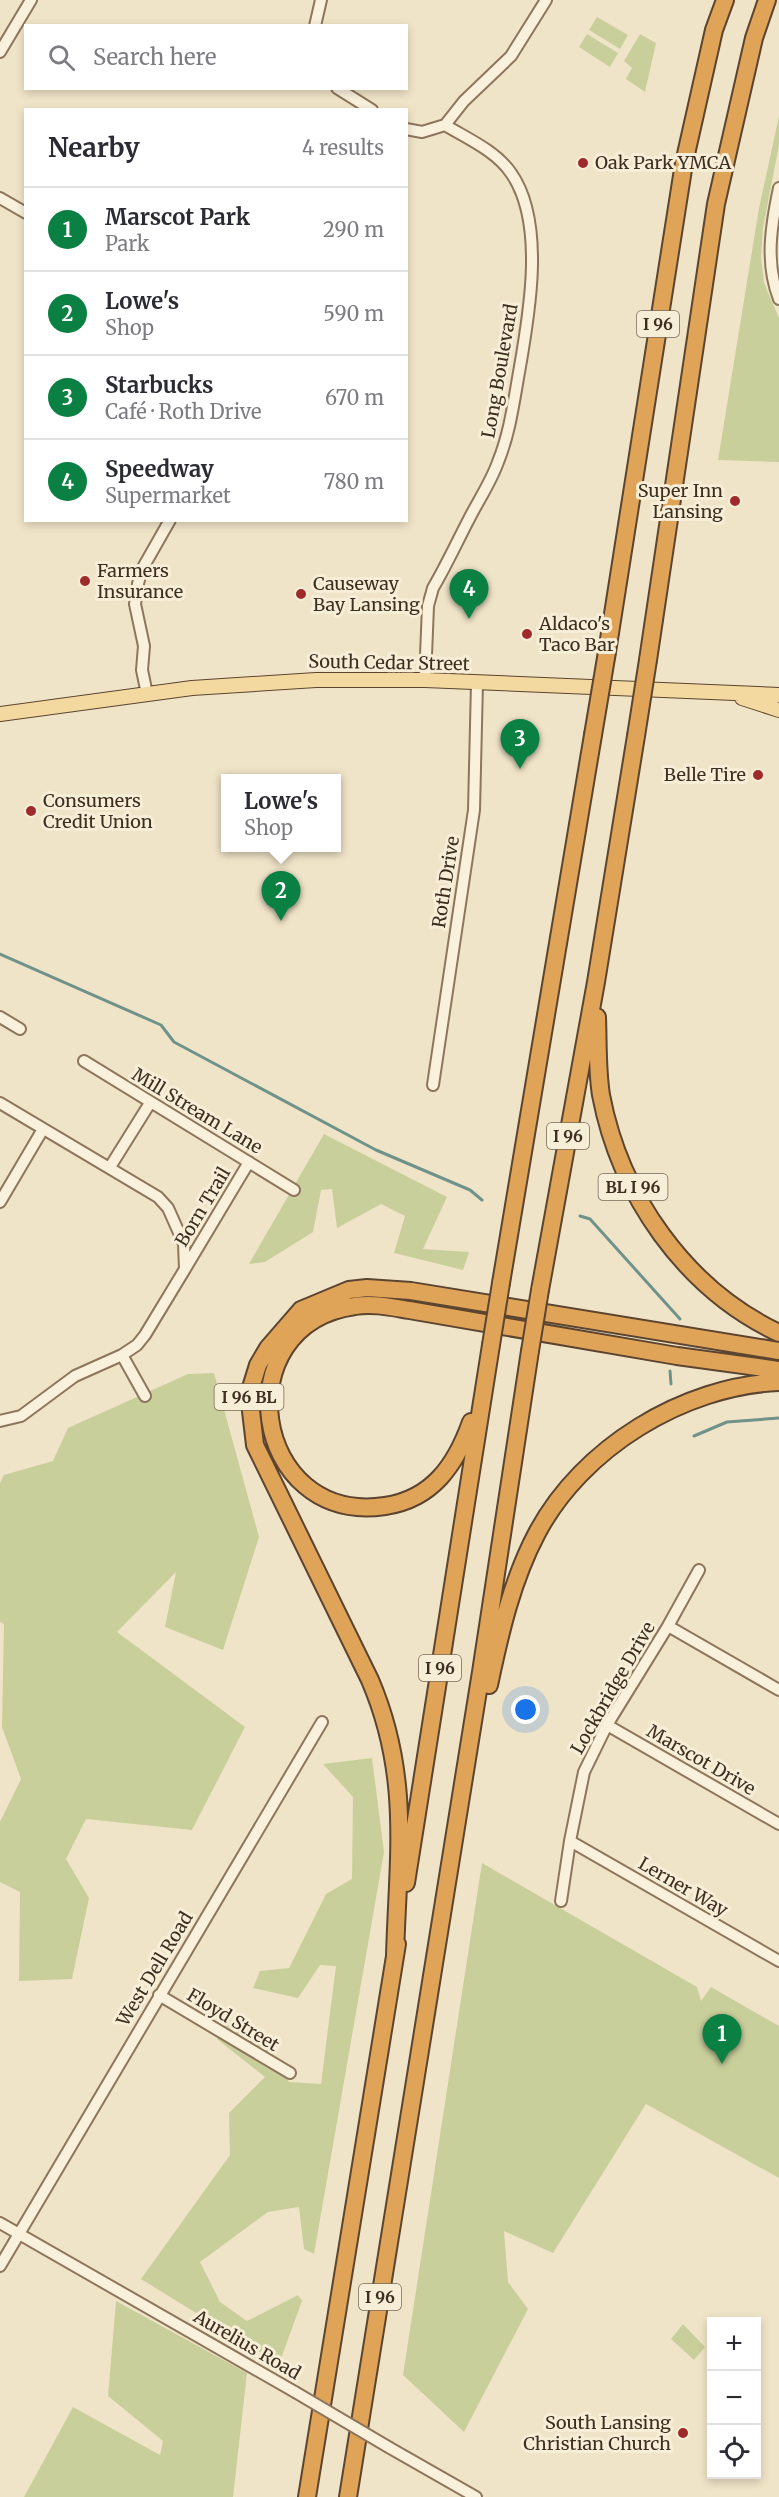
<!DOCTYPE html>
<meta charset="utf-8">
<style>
:root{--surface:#fff;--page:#f7f7f7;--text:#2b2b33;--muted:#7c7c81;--line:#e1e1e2;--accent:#0b8043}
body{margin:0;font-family:Merriweather,serif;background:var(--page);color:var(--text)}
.controls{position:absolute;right:18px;bottom:18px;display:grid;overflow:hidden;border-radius:0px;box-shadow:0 3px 9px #0003}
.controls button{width:54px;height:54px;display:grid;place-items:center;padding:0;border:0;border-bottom:2px solid var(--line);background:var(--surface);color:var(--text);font:30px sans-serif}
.you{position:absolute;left:526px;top:1710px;width:21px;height:21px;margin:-15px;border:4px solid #fff;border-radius:50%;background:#1a73e8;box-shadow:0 0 0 9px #1a73e833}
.badge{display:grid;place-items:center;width:39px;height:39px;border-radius:50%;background:var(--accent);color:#fff;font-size:20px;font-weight:700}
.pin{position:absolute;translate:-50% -50px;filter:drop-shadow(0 2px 3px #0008)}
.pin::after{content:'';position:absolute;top:32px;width:21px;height:18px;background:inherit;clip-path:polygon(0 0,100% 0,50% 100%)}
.popup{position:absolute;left:221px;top:774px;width:120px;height:78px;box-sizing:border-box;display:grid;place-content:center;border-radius:0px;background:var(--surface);filter:drop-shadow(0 2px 4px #0005);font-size:20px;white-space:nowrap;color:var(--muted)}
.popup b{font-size:22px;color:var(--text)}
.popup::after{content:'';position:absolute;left:50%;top:100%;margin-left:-12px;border:12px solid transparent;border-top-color:var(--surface)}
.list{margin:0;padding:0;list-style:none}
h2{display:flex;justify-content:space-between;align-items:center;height:78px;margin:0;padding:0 24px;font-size:26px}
h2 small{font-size:20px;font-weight:400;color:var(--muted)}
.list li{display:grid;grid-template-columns:39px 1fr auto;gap:18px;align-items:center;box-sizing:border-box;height:84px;padding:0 24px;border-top:2px solid var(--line)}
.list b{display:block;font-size:22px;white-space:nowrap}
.list p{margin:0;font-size:20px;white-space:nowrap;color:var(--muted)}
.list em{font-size:20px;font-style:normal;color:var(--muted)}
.icon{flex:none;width:33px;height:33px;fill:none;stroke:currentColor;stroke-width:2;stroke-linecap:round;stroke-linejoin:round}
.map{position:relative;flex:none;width:779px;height:2497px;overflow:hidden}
.search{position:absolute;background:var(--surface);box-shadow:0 3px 9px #0003;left:24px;top:24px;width:384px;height:66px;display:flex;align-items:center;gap:15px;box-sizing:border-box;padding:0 21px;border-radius:0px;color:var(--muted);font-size:22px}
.panel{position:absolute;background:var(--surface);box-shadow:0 3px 9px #0003;left:24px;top:108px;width:384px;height:414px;border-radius:0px}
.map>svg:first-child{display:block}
.green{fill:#c9cf9b}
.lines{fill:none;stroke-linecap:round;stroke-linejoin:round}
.stream{stroke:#6f938a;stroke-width:3}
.minor-casing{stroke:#8d765c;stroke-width:14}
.major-casing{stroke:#5b4430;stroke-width:16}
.highway-casing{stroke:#5b4430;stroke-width:20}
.minor{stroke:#faf1dc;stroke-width:10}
.major{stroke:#f3d9a0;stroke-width:14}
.highway{stroke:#e0a458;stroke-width:16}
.minor-bridge-casing{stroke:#8d765c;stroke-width:14;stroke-linecap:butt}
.highway-bridge-casing{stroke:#5b4430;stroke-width:20;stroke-linecap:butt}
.minor-bridge{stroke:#faf1dc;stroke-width:10}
.highway-bridge{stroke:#e0a458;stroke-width:16}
.poi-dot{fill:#9e2a2b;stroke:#f7eed8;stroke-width:2}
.labels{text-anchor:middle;stroke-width:6;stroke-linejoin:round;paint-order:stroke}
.shield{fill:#f7eed8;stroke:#756857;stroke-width:1.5}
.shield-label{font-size:16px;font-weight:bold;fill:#3d2e20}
.poi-label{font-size:18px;fill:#3d2e20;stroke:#f7eed8;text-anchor:start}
.street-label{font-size:18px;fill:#3d2e20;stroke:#f7eed8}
</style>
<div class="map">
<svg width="779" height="2497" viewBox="0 0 779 2497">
<rect width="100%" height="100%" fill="#f0e4c8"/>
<path class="green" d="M597,17L628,35L620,49L589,30Z
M587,34L618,53L610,67L579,47Z
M640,34L656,43L645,92L626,79L632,68L624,61Z
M779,116V145L763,228L761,257L764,283L779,318V462L718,460L759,208Z
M324,1134L447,1197L423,1249L469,1252L463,1270L394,1253L405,1216L381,1204L337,1228L332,1189L321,1190L313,1232L265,1262L249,1264Z
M214,1373L259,1537L223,1650L165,1627L176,1572L117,1632L245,1727L192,1830L86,1819L66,1859L89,1898L72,1979L19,1981L20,1892L0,1882V1822L21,1779L2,1727L4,1624L0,1622V1483L4,1475L53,1461L68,1428L188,1374Z
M372,1758L384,1852L314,2254L304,2249L299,2207L268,2212L200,2262L220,2302L247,2321L298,2295L302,2301L279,2364L141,2279L230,2155L229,2113L265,2077L217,2039L229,2020L257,2026L289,2082L321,2084L336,1966L320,1965L298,1998L253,1988L260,1971L289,1968L326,1894L352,1879L353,1797L323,1764Z
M482,1863L697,1987L701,2001L711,1987L779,2026V2178L646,2104L553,2253L504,2231L508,2282L528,2309L464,2432L403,2375Z
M116,2301L247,2373L233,2497H24L73,2407L160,2455L163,2441L108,2396Z
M683,2324L705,2347L694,2360L671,2339Z"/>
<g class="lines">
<path class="stream" d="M0,954L161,1025L174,1042L376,1150L470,1190L482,1200
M580,1216L590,1219L680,1319
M670,1371L671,1384
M694,1436L727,1422L779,1418"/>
<defs>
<path id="minor" d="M315,26L321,0
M0,52L31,0
M337,88L372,110
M406,129L422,132L445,125L464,101L511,56L546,0
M779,188C771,226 765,263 779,299
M0,198L26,213
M425,680L428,606L433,588C446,566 457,542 469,519C478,501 491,482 498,462C509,435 513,407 518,378C528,321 547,224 511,173C496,151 468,139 445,125
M147,694L142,670L144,646L135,604L138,584L141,571L170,520
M0,1017L20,1029
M84,1061L294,1190
M433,1085L474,810L477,683
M0,1103L158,1197L168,1208L184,1244L185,1269L145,1335L137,1345L122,1355L75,1376L21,1416L0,1421
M110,1167L150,1103
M0,1202L43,1129
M185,1269L249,1162
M122,1355L145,1396
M668,1626L779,1690
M607,1725L779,1824
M570,1841L779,1961
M561,1901L570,1841L584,1772L607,1725L668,1626L699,1570
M159,1995L290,2073
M0,2223L295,2392
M0,2266L322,1722
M390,2448L476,2497"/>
<path id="major" d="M742,698L779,710
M0,714L192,688L316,680H425L779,695"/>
<path id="highway" d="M607,652L684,163L714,30L725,0
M648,660L716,204L754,38L767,0
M597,1017C598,1043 597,1070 601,1095C620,1195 685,1289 779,1333
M501,1283L593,735
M540,1290L596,982L636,736
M471,1422C456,1464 433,1499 385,1506C251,1526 223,1324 355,1306C373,1303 391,1307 409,1310L677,1356L779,1370
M489,1685C500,1633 512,1580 537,1533C582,1448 683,1386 779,1382
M406,1883L491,1345
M395,1955C398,1855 411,1776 370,1680L255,1445L249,1394L258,1365L268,1348L301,1310L349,1290L367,1288L411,1291L779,1351
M307,2497L397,1944
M348,2497L481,1672L530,1351"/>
</defs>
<use href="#minor" class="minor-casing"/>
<use href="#major" class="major-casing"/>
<use href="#highway" class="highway-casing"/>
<use href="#minor" class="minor"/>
<use href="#major" class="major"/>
<use href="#highway" class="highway"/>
<defs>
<path id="minor-bridge" d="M295,2392L390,2448"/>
<path id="highway-bridge" d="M593,735L607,652
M636,736L648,660
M491,1345L501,1283
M530,1351L540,1290"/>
</defs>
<use href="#minor-bridge" class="minor-bridge-casing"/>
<use href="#highway-bridge" class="highway-bridge-casing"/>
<use href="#minor-bridge" class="minor-bridge"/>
<use href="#highway-bridge" class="highway-bridge"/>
</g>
<g class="poi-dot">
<circle cx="583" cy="163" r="6"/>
<circle cx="735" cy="501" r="6"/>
<circle cx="85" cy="581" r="6"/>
<circle cx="301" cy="594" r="6"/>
<circle cx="527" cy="634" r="6"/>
<circle cx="758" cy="775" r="6"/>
<circle cx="31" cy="811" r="6"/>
<circle cx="683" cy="2433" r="6"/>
</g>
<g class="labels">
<g class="shield">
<rect x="637" y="311" width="42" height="26" rx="4.5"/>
<rect x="547" y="1123" width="42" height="26" rx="4.5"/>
<rect x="598.5" y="1174" width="69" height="26" rx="4.5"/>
<rect x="214.5" y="1384" width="69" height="26" rx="4.5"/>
<rect x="419" y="1655" width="42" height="26" rx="4.5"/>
<rect x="359" y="2284" width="42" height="26" rx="4.5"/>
</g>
<g class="shield-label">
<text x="658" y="330">I 96</text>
<text x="568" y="1142">I 96</text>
<text x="633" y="1193">BL I 96</text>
<text x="249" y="1403">I 96 BL</text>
<text x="440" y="1674">I 96</text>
<text x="380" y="2303">I 96</text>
</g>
<g class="poi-label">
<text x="595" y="169">Oak Park YMCA</text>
<text x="723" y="497" text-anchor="end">Super Inn<tspan x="723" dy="21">Lansing</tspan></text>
<text x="97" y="577">Farmers<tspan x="97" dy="21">Insurance</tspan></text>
<text x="313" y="590">Causeway<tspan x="313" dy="21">Bay Lansing</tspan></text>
<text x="539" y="630">Aldaco's<tspan x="539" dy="21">Taco Bar</tspan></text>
<text x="746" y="781" text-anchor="end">Belle Tire</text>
<text x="43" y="807">Consumers<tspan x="43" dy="21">Credit Union</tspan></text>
<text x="671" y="2429" text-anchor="end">South Lansing<tspan x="671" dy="21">Christian Church</tspan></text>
</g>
<g class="street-label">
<text transform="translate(500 371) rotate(-80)" y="6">Long Boulevard</text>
<text transform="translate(389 663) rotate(1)" y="6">South Cedar Street</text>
<text transform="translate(446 882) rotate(-81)" y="6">Roth Drive</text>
<text transform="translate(197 1111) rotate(31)" y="6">Mill Stream Lane</text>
<text transform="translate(203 1207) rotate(-59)" y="6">Born Trail</text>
<text transform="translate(613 1688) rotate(-60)" y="6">Lockbridge Drive</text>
<text transform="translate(701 1760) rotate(30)" y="6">Marscot Drive</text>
<text transform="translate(683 1887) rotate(30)" y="6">Lerner Way</text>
<text transform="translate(155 1969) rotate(-59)" y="6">West Dell Road</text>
<text transform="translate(233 2020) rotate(31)" y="6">Floyd Street</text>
<text transform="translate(247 2345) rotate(30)" y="6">Aurelius Road</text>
</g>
</g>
</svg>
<div class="controls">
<button>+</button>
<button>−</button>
<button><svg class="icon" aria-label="locate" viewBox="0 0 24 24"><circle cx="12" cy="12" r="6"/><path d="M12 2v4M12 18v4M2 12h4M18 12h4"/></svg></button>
</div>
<div class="you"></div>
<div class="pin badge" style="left:722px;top:2064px">1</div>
<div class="pin badge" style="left:281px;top:921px">2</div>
<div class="popup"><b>Lowe's</b>Shop</div>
<div class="pin badge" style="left:520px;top:769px">3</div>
<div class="pin badge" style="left:469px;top:619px">4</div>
<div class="search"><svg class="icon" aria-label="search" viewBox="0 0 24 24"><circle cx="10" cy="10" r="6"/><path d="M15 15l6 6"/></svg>Search here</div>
<section class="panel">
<h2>Nearby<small>4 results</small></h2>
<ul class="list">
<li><span class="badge">1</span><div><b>Marscot Park</b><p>Park</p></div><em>290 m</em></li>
<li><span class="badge">2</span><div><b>Lowe's</b><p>Shop</p></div><em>590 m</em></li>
<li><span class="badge">3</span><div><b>Starbucks</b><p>Café · Roth Drive</p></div><em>670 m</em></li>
<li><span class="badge">4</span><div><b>Speedway</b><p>Supermarket</p></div><em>780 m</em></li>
</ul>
</section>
</div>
